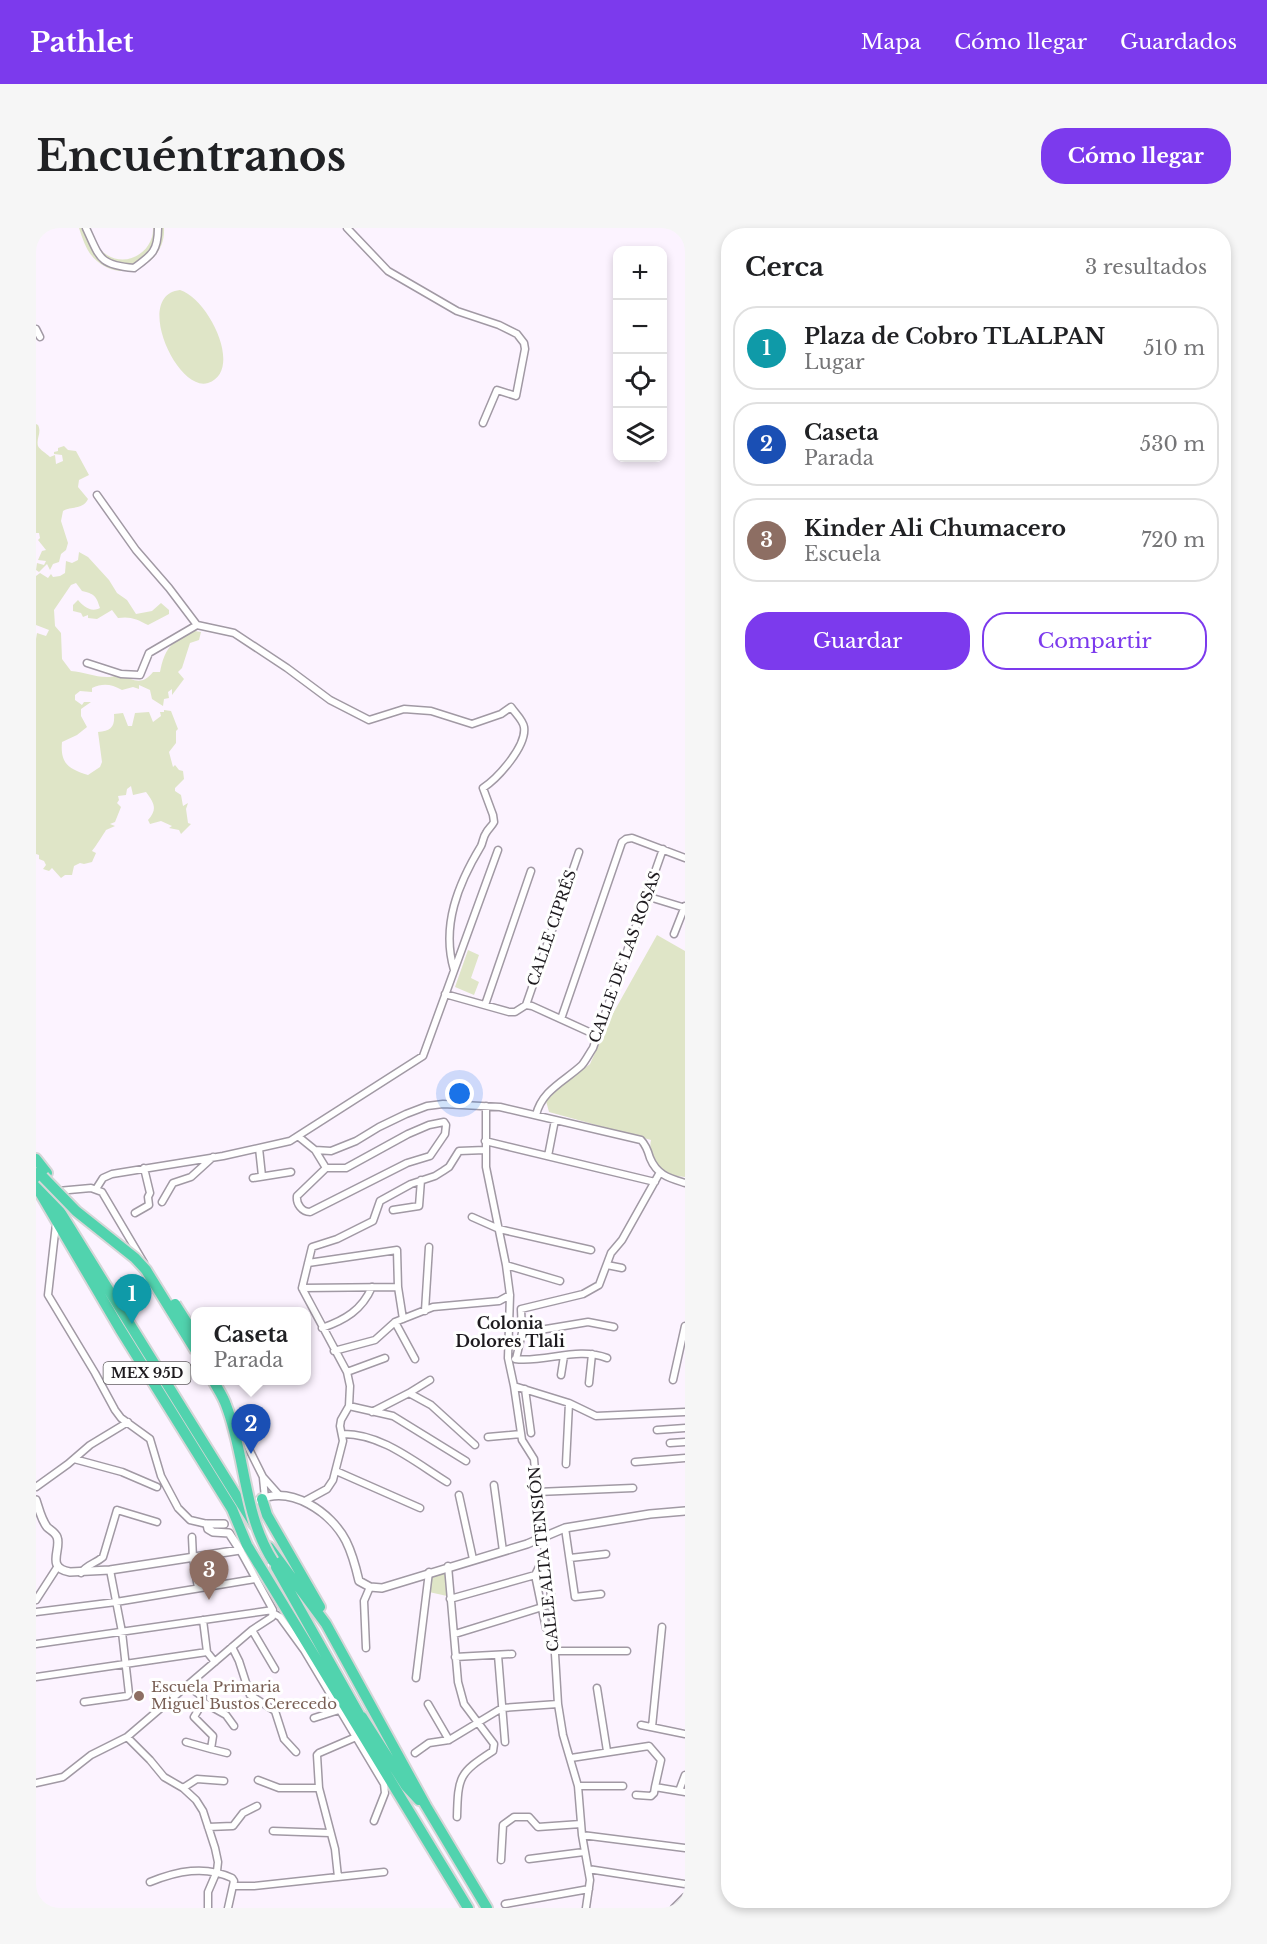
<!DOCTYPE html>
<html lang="es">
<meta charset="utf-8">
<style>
:root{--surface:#fff;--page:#f6f6f6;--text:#202124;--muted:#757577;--line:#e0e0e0;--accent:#7c3aed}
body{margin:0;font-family:"Libre Baskerville",serif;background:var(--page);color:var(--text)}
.controls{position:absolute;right:18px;top:18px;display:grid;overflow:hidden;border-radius:12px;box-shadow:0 3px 9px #0003}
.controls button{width:54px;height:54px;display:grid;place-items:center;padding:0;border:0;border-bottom:2px solid var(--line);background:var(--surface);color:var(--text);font:30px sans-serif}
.you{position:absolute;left:424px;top:866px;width:21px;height:21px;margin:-15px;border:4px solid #fff;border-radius:50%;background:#1a73e8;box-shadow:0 0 0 9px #1a73e833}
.badge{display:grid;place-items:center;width:39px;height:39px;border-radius:50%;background:var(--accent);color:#fff;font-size:20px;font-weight:700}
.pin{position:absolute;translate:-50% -50px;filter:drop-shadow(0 2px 3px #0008)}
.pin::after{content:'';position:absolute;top:32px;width:21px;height:18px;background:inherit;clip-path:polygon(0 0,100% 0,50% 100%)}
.popup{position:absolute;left:155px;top:1079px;width:120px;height:78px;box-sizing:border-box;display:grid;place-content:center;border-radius:12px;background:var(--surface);filter:drop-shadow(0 2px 4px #0005);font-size:20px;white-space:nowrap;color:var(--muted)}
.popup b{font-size:22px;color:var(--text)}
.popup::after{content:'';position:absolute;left:50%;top:100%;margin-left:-12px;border:12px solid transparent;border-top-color:var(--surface)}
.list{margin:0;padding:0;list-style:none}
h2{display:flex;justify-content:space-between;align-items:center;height:78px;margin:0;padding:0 24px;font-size:26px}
h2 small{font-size:20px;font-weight:400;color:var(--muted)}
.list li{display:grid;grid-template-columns:39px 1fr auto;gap:18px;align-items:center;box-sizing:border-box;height:84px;margin:0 12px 12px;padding:0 12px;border:2px solid var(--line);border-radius:24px}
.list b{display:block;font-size:22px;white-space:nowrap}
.list p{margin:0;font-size:20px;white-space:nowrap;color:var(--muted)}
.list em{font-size:20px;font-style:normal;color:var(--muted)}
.actions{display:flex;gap:12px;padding:18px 24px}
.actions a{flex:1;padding:14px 0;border:2px solid var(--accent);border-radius:24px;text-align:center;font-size:21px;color:var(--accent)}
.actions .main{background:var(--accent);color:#fff}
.icon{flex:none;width:33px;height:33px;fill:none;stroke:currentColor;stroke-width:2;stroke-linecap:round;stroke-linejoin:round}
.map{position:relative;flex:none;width:649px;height:1680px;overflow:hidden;border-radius:24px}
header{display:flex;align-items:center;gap:36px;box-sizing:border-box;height:84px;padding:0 30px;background:var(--accent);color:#fff}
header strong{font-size:28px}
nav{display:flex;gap:33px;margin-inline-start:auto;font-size:21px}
.intro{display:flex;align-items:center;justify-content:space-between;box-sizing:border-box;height:144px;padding:0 36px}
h1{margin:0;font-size:42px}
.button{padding:15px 27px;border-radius:24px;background:var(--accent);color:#fff;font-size:21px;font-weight:700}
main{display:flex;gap:36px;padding:0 36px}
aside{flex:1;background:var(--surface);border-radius:24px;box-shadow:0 3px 9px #0003}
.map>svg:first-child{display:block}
.green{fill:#dfe5c7}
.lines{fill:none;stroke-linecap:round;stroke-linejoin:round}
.minor-casing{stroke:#a199a4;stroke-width:9}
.tertiary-casing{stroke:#a199a4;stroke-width:10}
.motorway-casing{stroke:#d6d6d7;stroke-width:14}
.minor{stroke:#fff;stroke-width:6}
.tertiary{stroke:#fff;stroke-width:7}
.motorway{stroke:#51d3ae;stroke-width:10}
.motorway-bridge-casing{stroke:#d6d6d7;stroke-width:14;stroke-linecap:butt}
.motorway-bridge{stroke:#51d3ae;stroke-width:10}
.education-dot{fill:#8d6e63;stroke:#fff;stroke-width:2}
.labels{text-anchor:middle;stroke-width:6;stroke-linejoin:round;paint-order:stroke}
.shield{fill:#fff;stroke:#625f62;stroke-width:1.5}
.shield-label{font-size:14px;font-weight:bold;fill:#1e1b1f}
.street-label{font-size:15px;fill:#1e1b1f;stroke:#fff}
.education-label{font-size:15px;fill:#785e54;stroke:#fff;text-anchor:start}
.neighbourhood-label{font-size:16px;font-weight:bold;fill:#1e1b1f;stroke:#fff}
</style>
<header>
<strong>Pathlet</strong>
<nav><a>Mapa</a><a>Cómo llegar</a><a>Guardados</a></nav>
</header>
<div class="intro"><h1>Encuéntranos</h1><a class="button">Cómo llegar</a></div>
<main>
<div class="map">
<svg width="649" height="1680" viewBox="0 0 649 1680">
<rect width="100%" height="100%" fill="#fcf3ff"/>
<path class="green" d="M43,0H54C58,10 61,21 71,27C92,40 118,23 117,0H128C130,35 89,57 61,33C51,25 47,12 43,0Z
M144,62C173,71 208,143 172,155C141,165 97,67 144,62Z
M0,196L2,197C6,205 0,210 2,218C4,222 10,225 14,229L19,227L20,236L27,233L26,227L18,226V224L22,223V220L28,218L32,222L40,223L53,247L43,252L42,259L52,271C47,282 35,278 27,283L25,293L32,315L30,322L25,326L23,334L17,336L14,342L11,336L3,344L0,342L1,335L8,337L10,333L2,332L6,323L10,322L2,312L4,310L3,305H0Z
M43,324L52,329L73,352L81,365L91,372L100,386L116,383L125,375L133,382V386L112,397C101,391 94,388 82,390L76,382L61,391L52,390V387L47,389L45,385L37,383V377L42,372C47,378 55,385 64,380C60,367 58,366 46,363L40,355L35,357L18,382L19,398L25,405L26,431L35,443C51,444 66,453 83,447C98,452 106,458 117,444H124C126,434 129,421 139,414C145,410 148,409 153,402L165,404L163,412L154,415L146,440L142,444L148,451L136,467V461L132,464L133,470L128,471L127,478L116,471L114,462L103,457V461L97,459L86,462C75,456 67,455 56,460V464L44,463L39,467V472L46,477L48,474H55L45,481V488L51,499L41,507L26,514C24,536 33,541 52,547L64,539L66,534L62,504C75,503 79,499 78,486L87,485L92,498H96L99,485L113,484L117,494L125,488L124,484H128V482L135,483L142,501L140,503V515L133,524L137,539L139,537L143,542L147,543L148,551L139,560V563L145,567L147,578L152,575L150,581L152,595L155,596L145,606L143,602L133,600L136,598L125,593L114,596L112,592C122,581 118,575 110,564L97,567L95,558L91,561L90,567L82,568L83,572L81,575L85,579L79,594L74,596L79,598L70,602C69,604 58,621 56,623L60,625L56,634L48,636L44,635L38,638L36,647H29L25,650L16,640L13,643L7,641L10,637L8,633L3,631V627L0,626V411L1,405L10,408L13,402L0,397V348L4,345L12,350L15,346L17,349L24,348L29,345L30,333L36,335L42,332Z
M621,707L649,723V949C644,948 638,948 633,946C620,940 612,925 615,912L513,884L510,873L525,858L554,836L575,789Z
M432,722L443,727L435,750L443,754L438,767L419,759Z
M411,1341V1368L393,1364L394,1349Z"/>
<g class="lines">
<defs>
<path id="minor" d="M50,0C64,30 63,37 98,40C116,27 122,23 122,0
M311,0L352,43L421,83L463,97L481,106L488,115L489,121L480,168L461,162L447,195
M0,101L4,109
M61,267L100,322L133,360L161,397L198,405L251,440L294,472L333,492L368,481L395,483L436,496L465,486L475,479C479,485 487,492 488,499C491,518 462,550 447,560L457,587L458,594C456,598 452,601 450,605C447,609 447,614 445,618C422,656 405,698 418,742
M51,435L85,446L104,447L113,425L161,397
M610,668L649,680
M638,706L649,678
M409,766L473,784H479L490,777L496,778L562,808
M449,777L495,643
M490,777L543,624
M525,791L586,614L590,611L596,610L649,630
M450,878V939L470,1037L474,1067L472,1130L478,1158L486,1212L498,1231L505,1310L509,1322L516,1376L522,1476L527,1507L542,1558L546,1607L554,1652L550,1680
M500,887C506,862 529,853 546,837C550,832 553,826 557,820L627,621
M263,909L279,922L295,923L320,913L343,899L370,886L391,878L407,876L464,879L605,912C610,917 612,923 614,930C621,947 633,950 649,955
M449,913L619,954
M223,920L226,948
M279,922L290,940H310L372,906L393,897L408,894L410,897L409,906L394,928L371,935L274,984C266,984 260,976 261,968L290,940
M512,928L519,892
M217,950L255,944
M60,961L67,950L76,946L187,928L254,913L387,828L462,622
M22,963L55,960L66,964L108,1035
M126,974L137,955L155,949L177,929
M357,982L383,978L385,952
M99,985L113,977L112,969L114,965L108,940
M436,989L463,1001L555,1022
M20,996L12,1067L59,1145L79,1182L85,1190L114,1211L125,1248L142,1280L154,1292L171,1296
M272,1035L361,1022L362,1059L367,1091
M470,1037L524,1053
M571,1037L586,1040
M266,1060L362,1059
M389,1083L393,1019
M359,1094L379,1131
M286,1100C309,1092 326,1082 336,1059
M486,1105L552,1094L578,1099
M298,1123L339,1112L359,1094L397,1079L463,1073L474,1067
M479,1131C509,1135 542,1118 571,1130
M480,1131L486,1105L485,1081L547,1066L563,1057L575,1025L586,1012L623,946
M311,1144L349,1130
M525,1147L528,1128
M637,1152L649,1098
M553,1155L556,1126
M478,1158L533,1175L560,1188L649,1184
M489,1161L495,1205
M373,1165L394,1152
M313,1178L357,1188L430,1233
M336,1184L373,1165L395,1177L439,1217
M200,1195L227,1249L243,1267
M621,1202L649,1200
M306,1206C345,1205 380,1235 411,1254
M452,1209L485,1206
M634,1215L649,1214
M38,1231L86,1244L121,1259
M599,1234L649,1230
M530,1236L533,1175
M300,1243L384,1280
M227,1250L229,1270
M458,1257L467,1323
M0,1259L32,1236L54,1217L92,1194
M501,1264L597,1260
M423,1267L437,1331
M269,1273L291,1261L297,1252L307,1213L304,1198L305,1192L313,1178L314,1158L311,1144L266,1060L276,1019L301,1011L337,993L344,973L375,956L399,948L407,943L413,939L423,923L449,922
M529,1300L539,1369L565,1366
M156,1309L157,1330L162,1360
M534,1330L570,1326
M511,1331L503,1339L499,1347L510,1400L518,1403
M412,1338L422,1454L428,1476L458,1516L457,1523C423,1545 422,1548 421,1589
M45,1345C51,1336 59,1336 67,1329L81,1282L121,1294
M414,1371L499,1347L512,1346
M0,1372L22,1338
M0,1384L80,1374L219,1351
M237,1385L244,1389L268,1422L348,1556L349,1565L338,1593
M167,1392L171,1424L179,1434
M216,1402L239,1441
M419,1406L516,1376
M0,1416L237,1382
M196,1419L203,1433L214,1467L239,1483L248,1511L260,1524
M330,1420L328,1373L334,1359
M519,1423H591
M462,1427L469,1514
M419,1429L476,1426
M0,1449L171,1424
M380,1450L393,1344
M561,1460L571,1523
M48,1474L91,1468L93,1466L86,1404L74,1342
M167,1474L190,1487L198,1498
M392,1476L413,1512
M278,1490L303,1482
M605,1497L649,1506
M616,1499L626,1399
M91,1509L114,1532L128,1549L147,1560L160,1572L167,1583L179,1620L182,1634L181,1643L172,1664V1680
M150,1514L175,1521L177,1508L158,1489L167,1474V1469L152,1458
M175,1521L191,1525
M379,1525L393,1515L413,1512L466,1480L522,1476
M535,1530L613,1518L625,1532L619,1559
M222,1552L243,1560H283
M0,1555L27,1549L55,1527L91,1509L216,1402L236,1389L237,1382L204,1322
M542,1558H587
M147,1560L161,1551L188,1553
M643,1563L649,1547
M600,1567L615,1568L618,1565L619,1559L649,1564
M172,1599L197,1598L207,1585L221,1578
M237,1603L294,1605
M546,1607L649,1620
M493,1631L548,1624
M465,1632L467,1597L478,1589H493L502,1599L545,1596
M552,1641L649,1656
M302,1649L299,1621L283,1560L281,1527L283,1525L320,1509
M114,1654C141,1643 169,1637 196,1650L198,1653L192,1680
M198,1658H218L348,1644
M469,1676L553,1661
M638,1680L649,1669"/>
<path id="tertiary" d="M0,1272C3,1281 5,1291 11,1299C14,1302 19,1304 21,1309C26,1321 9,1340 34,1344L74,1342L204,1322L193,1305L177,1304L172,1301L171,1296
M223,1272C255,1257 295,1284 310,1313C316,1325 320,1340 323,1353L334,1359L346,1360L491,1316L529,1300L614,1286L649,1283
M171,1296H188"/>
<path id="motorway" d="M0,931L11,945
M0,945L218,1296
M0,958L84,1101L196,1281L211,1317L432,1680
M226,1271L231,1287L284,1379
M233,1319L290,1396L390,1578L451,1680
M240,1339L328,1495
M326,1489L370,1558L383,1572"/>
</defs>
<use href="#minor" class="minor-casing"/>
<use href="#tertiary" class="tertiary-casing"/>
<use href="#motorway" class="motorway-casing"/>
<use href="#minor" class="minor"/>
<use href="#tertiary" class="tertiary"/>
<use href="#motorway" class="motorway"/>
<defs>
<path id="motorway-bridge" d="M7,949L40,983L99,1030L110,1042L160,1123
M139,1076L160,1109
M177,1152C181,1160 187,1168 190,1177C210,1228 207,1286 237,1333"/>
</defs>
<use href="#motorway-bridge" class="motorway-bridge-casing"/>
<use href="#motorway-bridge" class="motorway-bridge"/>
</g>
<circle class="education-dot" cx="103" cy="1468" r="6"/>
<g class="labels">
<rect class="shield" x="67.5" y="1134" width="87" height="22" rx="4.5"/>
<g class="shield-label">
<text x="111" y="1150">MEX 95D</text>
</g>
<g class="street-label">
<text transform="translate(516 700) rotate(-71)" y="5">CALLE CIPRÉS</text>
<text transform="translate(589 729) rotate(-70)" y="5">CALLE DE LAS ROSAS</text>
<text transform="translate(508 1331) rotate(-96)" y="5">CALLE ALTA TENSIÓN</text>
</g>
<g class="education-label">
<text x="115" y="1464">Escuela Primaria<tspan x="115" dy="17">Miguel Bustos Cerecedo</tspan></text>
</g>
<g class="neighbourhood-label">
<text x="474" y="1101">Colonia<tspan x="474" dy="18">Dolores Tlali</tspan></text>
</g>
</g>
</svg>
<div class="controls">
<button>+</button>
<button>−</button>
<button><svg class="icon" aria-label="locate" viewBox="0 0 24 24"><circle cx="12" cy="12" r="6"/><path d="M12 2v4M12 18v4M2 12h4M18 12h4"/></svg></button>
<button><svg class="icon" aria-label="layers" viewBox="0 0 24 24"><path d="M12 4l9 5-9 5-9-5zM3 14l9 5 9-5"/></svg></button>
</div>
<div class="you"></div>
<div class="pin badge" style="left:96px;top:1096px;background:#0f9aa8">1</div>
<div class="pin badge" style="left:215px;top:1226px;background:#1a4fb4">2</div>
<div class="popup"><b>Caseta</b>Parada</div>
<div class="pin badge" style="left:173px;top:1372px;background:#8d6e63">3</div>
</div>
<aside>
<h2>Cerca<small>3 resultados</small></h2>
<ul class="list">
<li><span class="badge" style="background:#0f9aa8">1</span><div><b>Plaza de Cobro TLALPAN</b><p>Lugar</p></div><em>510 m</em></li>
<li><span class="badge" style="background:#1a4fb4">2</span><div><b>Caseta</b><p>Parada</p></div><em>530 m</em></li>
<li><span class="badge" style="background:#8d6e63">3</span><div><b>Kinder Ali Chumacero</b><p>Escuela</p></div><em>720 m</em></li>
</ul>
<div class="actions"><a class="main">Guardar</a><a>Compartir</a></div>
</aside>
</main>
